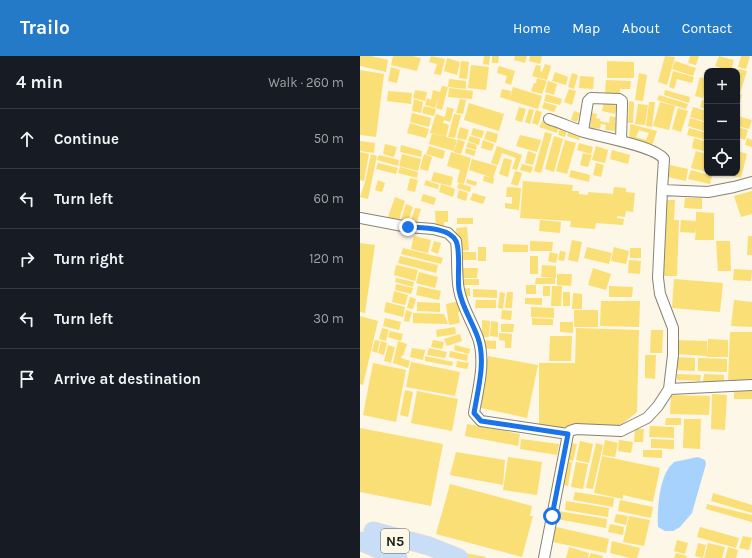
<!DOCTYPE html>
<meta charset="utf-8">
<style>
:root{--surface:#171b24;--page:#20242c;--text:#f1f3f6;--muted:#9ea1a6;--line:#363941;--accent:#257ac8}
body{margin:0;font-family:Karla,sans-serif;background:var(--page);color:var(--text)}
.controls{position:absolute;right:12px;top:12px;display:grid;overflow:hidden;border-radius:8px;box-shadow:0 1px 3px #0004}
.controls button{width:36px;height:36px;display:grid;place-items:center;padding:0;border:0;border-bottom:1px solid var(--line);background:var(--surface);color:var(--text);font:20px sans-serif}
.stop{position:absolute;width:12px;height:12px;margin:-9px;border:3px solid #1a73e8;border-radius:50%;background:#fff}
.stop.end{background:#1a73e8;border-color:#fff;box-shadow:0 1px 4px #0008}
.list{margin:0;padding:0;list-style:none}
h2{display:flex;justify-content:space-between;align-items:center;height:52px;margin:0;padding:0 16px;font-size:17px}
h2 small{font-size:13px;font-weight:400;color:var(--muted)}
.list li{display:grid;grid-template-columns:26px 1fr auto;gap:12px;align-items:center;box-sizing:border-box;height:60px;padding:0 16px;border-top:1px solid var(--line)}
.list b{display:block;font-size:15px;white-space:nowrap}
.list em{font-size:13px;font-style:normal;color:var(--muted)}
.icon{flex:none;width:22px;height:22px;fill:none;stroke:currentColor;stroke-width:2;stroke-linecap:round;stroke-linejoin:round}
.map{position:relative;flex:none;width:392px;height:502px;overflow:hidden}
header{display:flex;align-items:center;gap:24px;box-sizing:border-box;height:56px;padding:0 20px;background:var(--accent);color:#fff}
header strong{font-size:19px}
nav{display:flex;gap:22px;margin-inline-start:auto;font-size:14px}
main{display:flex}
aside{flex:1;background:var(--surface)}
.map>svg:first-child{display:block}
.water{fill:#a8d2fe}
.building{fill:#fade76;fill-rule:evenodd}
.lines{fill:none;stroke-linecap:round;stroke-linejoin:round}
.minor-casing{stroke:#878374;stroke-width:12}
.trunk-casing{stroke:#dcdbda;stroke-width:19}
.minor{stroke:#fff;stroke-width:10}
.trunk{stroke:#c7def6;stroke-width:17}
.route{stroke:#1a73e8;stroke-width:5}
.labels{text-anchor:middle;stroke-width:3;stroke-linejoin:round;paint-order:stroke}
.shield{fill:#fcf7e6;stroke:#636057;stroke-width:1}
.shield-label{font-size:14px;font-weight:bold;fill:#22201a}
</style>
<header>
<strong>Trailo</strong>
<nav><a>Home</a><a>Map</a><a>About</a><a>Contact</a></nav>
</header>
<main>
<aside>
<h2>4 min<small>Walk · 260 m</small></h2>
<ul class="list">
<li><svg class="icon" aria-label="ahead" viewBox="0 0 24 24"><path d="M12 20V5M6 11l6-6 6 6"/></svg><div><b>Continue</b></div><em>50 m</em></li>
<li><svg class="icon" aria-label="left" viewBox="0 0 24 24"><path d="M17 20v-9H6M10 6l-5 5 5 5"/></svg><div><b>Turn left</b></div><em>60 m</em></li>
<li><svg class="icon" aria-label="right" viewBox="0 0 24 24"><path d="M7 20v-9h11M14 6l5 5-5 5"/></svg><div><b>Turn right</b></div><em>120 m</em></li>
<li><svg class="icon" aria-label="left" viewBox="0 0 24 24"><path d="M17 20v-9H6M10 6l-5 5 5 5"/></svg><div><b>Turn left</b></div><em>30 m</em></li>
<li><svg class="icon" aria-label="arrive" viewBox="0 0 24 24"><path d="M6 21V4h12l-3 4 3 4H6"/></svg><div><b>Arrive at destination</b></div></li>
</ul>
</aside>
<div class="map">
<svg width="392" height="502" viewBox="0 0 392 502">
<rect width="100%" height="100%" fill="#fcf7e6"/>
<path class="water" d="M338,401L345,404L346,408L332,457L320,471L313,475H305L298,471C297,455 299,427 308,413C309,411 312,408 314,406Z"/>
<path class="building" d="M0,0H11L28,4L26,16L0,10Z
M33,0H52L61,2L57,15L31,9Z
M71,0L85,3L81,19L74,18L77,8L69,6Z
M124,0H130L129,9L123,8Z
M132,0H139L138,7H132Z
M155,0H167L165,7L154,4Z
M170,0H182L180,8L169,5Z
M305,0L315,1L307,29L298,26Z
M330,0H339L336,9L328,7Z
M359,0L374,4L371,15L355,10Z
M381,0H390L386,13L378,11Z
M87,2L100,6L97,19L84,15Z
M101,5L109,6L107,23L99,22Z
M247,5L274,6V22H247Z
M315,5L336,12L333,20L312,13Z
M185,8L191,10L187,24L172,20L176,9L181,10L180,15L182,16Z
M111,9L129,11L126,34L108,32Z
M139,10L155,15L151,29L145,27L147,20L137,17Z
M31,11L40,14L37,27L28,25Z
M378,13L387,15L380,37L377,36V17Z
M0,14L24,18L16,81L0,79Z
M313,15L334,21L332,27L317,23L314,33L309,31Z
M195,16L208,21L206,29L192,25Z
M212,17L218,19L214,33L208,31Z
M279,17L287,19L283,45L275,44Z
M220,20L234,21L233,33L219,32Z
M340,21L347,23V28L343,42L335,40Z
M177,22L187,25L182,38L171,35L174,27H176Z
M89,23L106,25V33L88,31Z
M246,24L271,25L270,33H260V39L245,38Z
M188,25L197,28L194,39L185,36Z
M82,30L88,31L82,54L76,52L79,40L75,52L65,49L67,42L71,44L73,34L80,36Z
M153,31L182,40L178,53L149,44Z
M89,32L113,35L112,43L88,41Z
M142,33L151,35L149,44L140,41Z
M209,33L216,35L212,49L204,46Z
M55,34L67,36L65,45L53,42Z
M305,34L330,41L329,47L304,39Z
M28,35L52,37L51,48L27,45Z
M377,37L382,39L377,54Z
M186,38L202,43L200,49L184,45Z
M299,39L328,48L326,53L297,44Z
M54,43L63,46L61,57L52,55Z
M100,43L106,44L103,58L96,57Z
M342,44L347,46V53L340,51Z
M269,45L274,46L273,67H268Z
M184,46L197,50L194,56L182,52Z
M244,46L257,50L255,58L242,55Z
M289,46H295L292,71L286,70Z
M300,46L315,50L309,74L293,70Z
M109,47L144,58L139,75L104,64Z
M278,48L288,49L285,69L275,68Z
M64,50L76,53L74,60L62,57Z
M87,51L94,53L90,66L84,64L83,67L89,69L86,81L70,77L76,58L85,61Z
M159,51L166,53L162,66L155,64Z
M333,51L347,55V66L330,61Z
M318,52L328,55L321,76L312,73Z
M169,53L174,54L170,68L165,66Z
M176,54L182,56L178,69L172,67Z
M214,55L220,57L217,66L211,64Z
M52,57L71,62L69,71L50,66Z
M232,57L237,58L236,62L240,63V65L249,67L250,60L258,62L257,64L256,63L255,66L256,67L255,75L245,74L246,69L241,68L240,73L230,71Z
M94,58L101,59L95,82L88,81Z
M377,60L392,64L389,73L377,70Z
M330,62L347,67V76L328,70Z
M183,64L199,70L197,77L179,71Z
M50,67L69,73L66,82L47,77Z
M270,68L297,75L292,90L269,83ZM279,74L289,77L286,84L276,81Z
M100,71L109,74L106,84L97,82Z
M377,71L388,74L385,84L377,81Z
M113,72L124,75L122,82L111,79Z
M200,72L207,74L205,81L198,79Z
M329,72L347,77V84L327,79Z
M209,74L221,77L219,84L207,80Z
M127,75L138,78L136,87L124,83Z
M185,76L192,78L181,117L174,115Z
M72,77L97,84L94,95L69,88Z
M160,79L181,84L177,96L156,90Z
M110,80L120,83L119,89L108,85Z
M194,80L203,83L194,116L185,113Z
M334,82L347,86V96L332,92Z
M387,82L392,84V91L385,89Z
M98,83L105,86L101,98L94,96Z
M123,84L134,88L132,95L121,92Z
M205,84L216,87L207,118L196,115Z
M0,85L15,87L14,97L0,95Z
M108,86L117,89L116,94L106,91Z
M219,87L233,91L231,98L217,94Z
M25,88L37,91L34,101L23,98Z
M41,89L62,95L61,101L40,96Z
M69,90L85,95L83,103L66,98Z
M137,90L162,99L157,114L152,113L156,102L142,97L138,109L131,107Z
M236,90L248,94L245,107L232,104Z
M106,92L116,95L114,100L105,97Z
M252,94L270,99L268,108L250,103Z
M168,95L176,98L173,109L165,107Z
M336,95L347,98V116L331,112Z
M377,95L387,98L381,122L365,118L377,117Z
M0,96L9,98L4,125L0,124Z
M91,96L111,102L104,128L97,126L100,114L87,110Z
M223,97L232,99L228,111L220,109Z
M11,98L17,100L8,143L0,141L5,126Z
M42,98L61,103L58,115L39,110Z
M64,98L72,101L68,115L60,113Z
M19,99L39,104L38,110L17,104Z
M144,102L152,104L148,121L139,118Z
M112,103L137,110L133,122L109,114Z
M18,107L38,112L36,118L16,113Z
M236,107L244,109L241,121L233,119Z
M162,108L173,111L171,117L160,114Z
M310,109L328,113L326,125L308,121Z
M40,111L58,116L57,122L38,117Z
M211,114L230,119L229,126L209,121Z
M331,114L352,120L350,128L328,123Z
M155,115L162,117L158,130L151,128Z
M74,116L93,121L91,130L71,125Z
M124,120L134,122L133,128L123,125Z
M50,122L58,124L55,136L47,134Z
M107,123L117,126L116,130L106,127Z
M18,124L25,127L22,136L15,134Z
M66,124L79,129L78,133L64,129Z
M163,125L213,129L212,135H219V138L228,139V136L253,138L254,131L266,132V136L275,137L273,156L266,155L265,161L257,160V162L264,163L263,169L236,167L235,173L210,171L211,165L160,162Z
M99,127L111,131L110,136L97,132Z
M81,128L95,133L93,141L79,136Z
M147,131L161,132L159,154L145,152V147L152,148V141H146Z
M99,134L108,137L106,145L97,142Z
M392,135V158L381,161L374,140Z
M113,137L126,141L123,148L110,144Z
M63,138L76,142L74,149L61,145Z
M35,141L45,145L38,167L27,164Z
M325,142H342V153L324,152Z
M306,144H315L314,164H319L317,220H302Z
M46,148L53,151L47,169L40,167Z
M55,152L61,153L57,166L51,164Z
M75,155H88V166H84V174H76Z
M336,156L354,157V184H335L336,172L335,177L320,176L321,164L336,165Z
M97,162H113V168H97Z
M180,164L201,166L200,177L179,175Z
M107,171L109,194L98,195L96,172Z
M54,180L71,184L68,197L51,193Z
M388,180H392V199H387Z
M212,184L222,186L218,206L208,204Z
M74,185L81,187L78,198L71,195Z
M170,185L193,186L192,195H170Z
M356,185H370L371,215H358Z
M0,187L15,189L5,257L0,256Z
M143,188L168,189V196H143Z
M118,191H126V205H118Z
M227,191L252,197L249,208L224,202Z
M254,191L269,195L266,208L251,205Z
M43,192L83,202L81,208L41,198Z
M270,192H281V202H270Z
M200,195L206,196L204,205L198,204Z
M99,196H116V204H99Z
M190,196L198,198L196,207L188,205Z
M40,200L78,209L76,217L38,207Z
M170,200H178V218H170Z
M269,204L281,205L280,218L268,217Z
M36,209L58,214L55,225L34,219Z
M182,209L196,210V222L181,221Z
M99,212H118L117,222H99Z
M233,212L251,218L246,234L228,229Z
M374,213L392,214L391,225L373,224Z
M59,216L78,221L75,232L56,227Z
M197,218H212L211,230L197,229Z
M36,222L54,226L53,231L35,226Z
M176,222H195V228H175Z
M102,223H119V229H102Z
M314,223L363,227L360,256L312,252Z
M36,228L53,232L51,238L35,234Z
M166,229H176V238H166Z
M58,230L81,235L79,244L56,239Z
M183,230H190V240H183Z
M192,230H202L201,250H191Z
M249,230L273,231L272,241H249Z
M110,232V240L102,241L101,233Z
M113,233L137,234V242L113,241Z
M34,235L48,239L45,249L32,246Z
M140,236L145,237L143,253L138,252Z
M147,236H153L152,252H145Z
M203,236H210V250H203Z
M213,237L222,238V253H212Z
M50,241L56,243L53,253L47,252Z
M165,242H182V249L165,248Z
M116,244H136V252H115Z
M374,244L392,246V271L371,270Z
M100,245L102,255L98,256L100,267L89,269L86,248Z
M241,245H280L279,271L240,270Z
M26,246L45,251L43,261L24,256Z
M57,246L80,247V256L57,255Z
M171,251L194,252V262L171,261Z
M46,254L52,256L49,266L44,265Z
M142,254L152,255L151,264L141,263Z
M214,254H238V271H214Z
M53,257L84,258L88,268L53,267Z
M0,260L18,265L3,329L0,328Z
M25,262L41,266L39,274L23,270Z
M172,262L193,263V269H172Z
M122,264L130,265L129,281H122Z
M131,265L138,266V281L130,280Z
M200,266H213V277L200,276Z
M141,268H154L153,276H141Z
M95,271L96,278L77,281L76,274Z
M22,272L29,274L26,285L19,283Z
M216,272L279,274L277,356L256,373L179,371V307H215Z
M291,274H303L302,297H290Z
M30,275L43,278L41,285L28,281Z
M370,276H392V327L368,326Z
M139,277L152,278L151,292H145V285L139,284Z
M100,278L102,285L87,290L84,283Z
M190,280H212L211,305H189Z
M348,283L368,284V301H347Z
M15,284L20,285L17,297L12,295Z
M73,284L84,286L82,293L71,291Z
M121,284L136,285V293L120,292Z
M315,284L347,285V300L315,298Z
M21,285L27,287L24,299L18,297Z
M38,285L47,288L43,300L42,299L41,302L50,305L48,312L33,307Z
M28,289L35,291L31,307L24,305Z
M95,289L110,293L109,298L94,294Z
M52,292L65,294L63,304L50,301Z
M69,292L87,296L85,302L67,299Z
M90,295L108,299L107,305L89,301Z
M285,299H296L295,323L285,322Z
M65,300L93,306L92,310L65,305Z
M128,300L178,309L167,362L117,351Z
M314,301L335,302V315L313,314Z
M338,302L367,303V316L338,315Z
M97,305L109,307L107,313L96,311Z
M51,306L100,316L95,340L46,331Z
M13,307L46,314L36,366L3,359Z
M317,318L341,319L340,325L317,324Z
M344,318L364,319V327L343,326Z
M392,332V343H374V333Z
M45,334L53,336L48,361L40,359Z
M57,335L98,343L92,375L51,367Z
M352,338L367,339L365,374L351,373Z
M311,339L350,340L349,359L310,358Z
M306,362H321V369H305Z
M324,363H341L340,393L323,392Z
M107,368L160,378L158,390L105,380Z
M290,370L314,371V382L289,381Z
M0,372L83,388L71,450L0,436Z
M275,373H284L283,386H274Z
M161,383L199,388L197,399L160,393Z
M291,383L314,384V393L291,392Z
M245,384L258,387L255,401L242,399Z
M259,384L273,386L271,397L258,395Z
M220,385L233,388L229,407L216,404Z
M209,387L217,388L213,405L204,403Z
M236,387L243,389L233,433L226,432Z
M283,394H302V402L283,401Z
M96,396L145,404L143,429L90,419Z
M242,400L300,412L293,446L263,439V443L234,437Z
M148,401L182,406L177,439L143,434Z
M204,405L212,406L208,430L200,428Z
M216,406L228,408L223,433L211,431Z
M90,428L172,450L170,460H173L162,501L76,478Z
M215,436L254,442L253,451L213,444Z
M353,437L392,449V457L351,445Z
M260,444L293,451L291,462L258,455Z
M206,445L249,452L248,461L205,454Z
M347,448L392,459V466L346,453Z
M198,455L247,463L246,472L197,463Z
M256,458L268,460L266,469L254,466Z
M269,460L290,464L284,490L263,486Z
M250,468L264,471L263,479L248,476Z
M192,470L249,483L246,497L188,485Z
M340,471L379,482L376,492L337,481Z
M383,480L392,482L389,494L379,492Z
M317,484L328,487L325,498L314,495Z
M252,485L280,492L277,502H270L250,497Z
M338,487L346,489L343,502L335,500Z
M348,487L365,491L362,502H344Z
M209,491L229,497L228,502H206Z
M368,491L378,494L376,502H365Z
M105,497L126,501V502H106Z
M231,497L243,500L242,502H229Z
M316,497L327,500L326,502H314Z"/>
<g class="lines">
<defs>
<path id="minor" d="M189,63C201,67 212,72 224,76C241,81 295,90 304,103L302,134L348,136L374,131L392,126
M223,75L228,45L231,42L259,43L262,45V50L261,85
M302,134L298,222L300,238L313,272V299L309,333
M0,162L48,171L73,173L88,177L96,185C98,200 96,220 99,234C102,251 112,265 118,282C126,306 118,333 114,357L121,365L208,378
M184,502L208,378L210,375L216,373L261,375L287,362L298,350L309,333L392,329"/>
<path id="trunk" d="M13,475L69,490L99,502
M0,485L38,502"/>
</defs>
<use href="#minor" class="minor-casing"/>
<use href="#trunk" class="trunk-casing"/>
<use href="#minor" class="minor"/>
<use href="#trunk" class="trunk"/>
</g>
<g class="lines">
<path class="route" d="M48,171C61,172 89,171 96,185C101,194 97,222 99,234C102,251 112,265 118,282C126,305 118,333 114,357L121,365L208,378L192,460"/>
</g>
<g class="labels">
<rect class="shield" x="21" y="473" width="28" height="24" rx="3"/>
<g class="shield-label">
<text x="35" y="490">N5</text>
</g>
</g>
</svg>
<div class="controls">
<button>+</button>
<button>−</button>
<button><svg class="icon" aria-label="locate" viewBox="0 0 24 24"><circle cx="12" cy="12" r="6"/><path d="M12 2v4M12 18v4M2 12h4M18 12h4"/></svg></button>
</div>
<div class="stop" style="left:192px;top:460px"></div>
<div class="stop end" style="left:48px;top:171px"></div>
</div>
</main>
